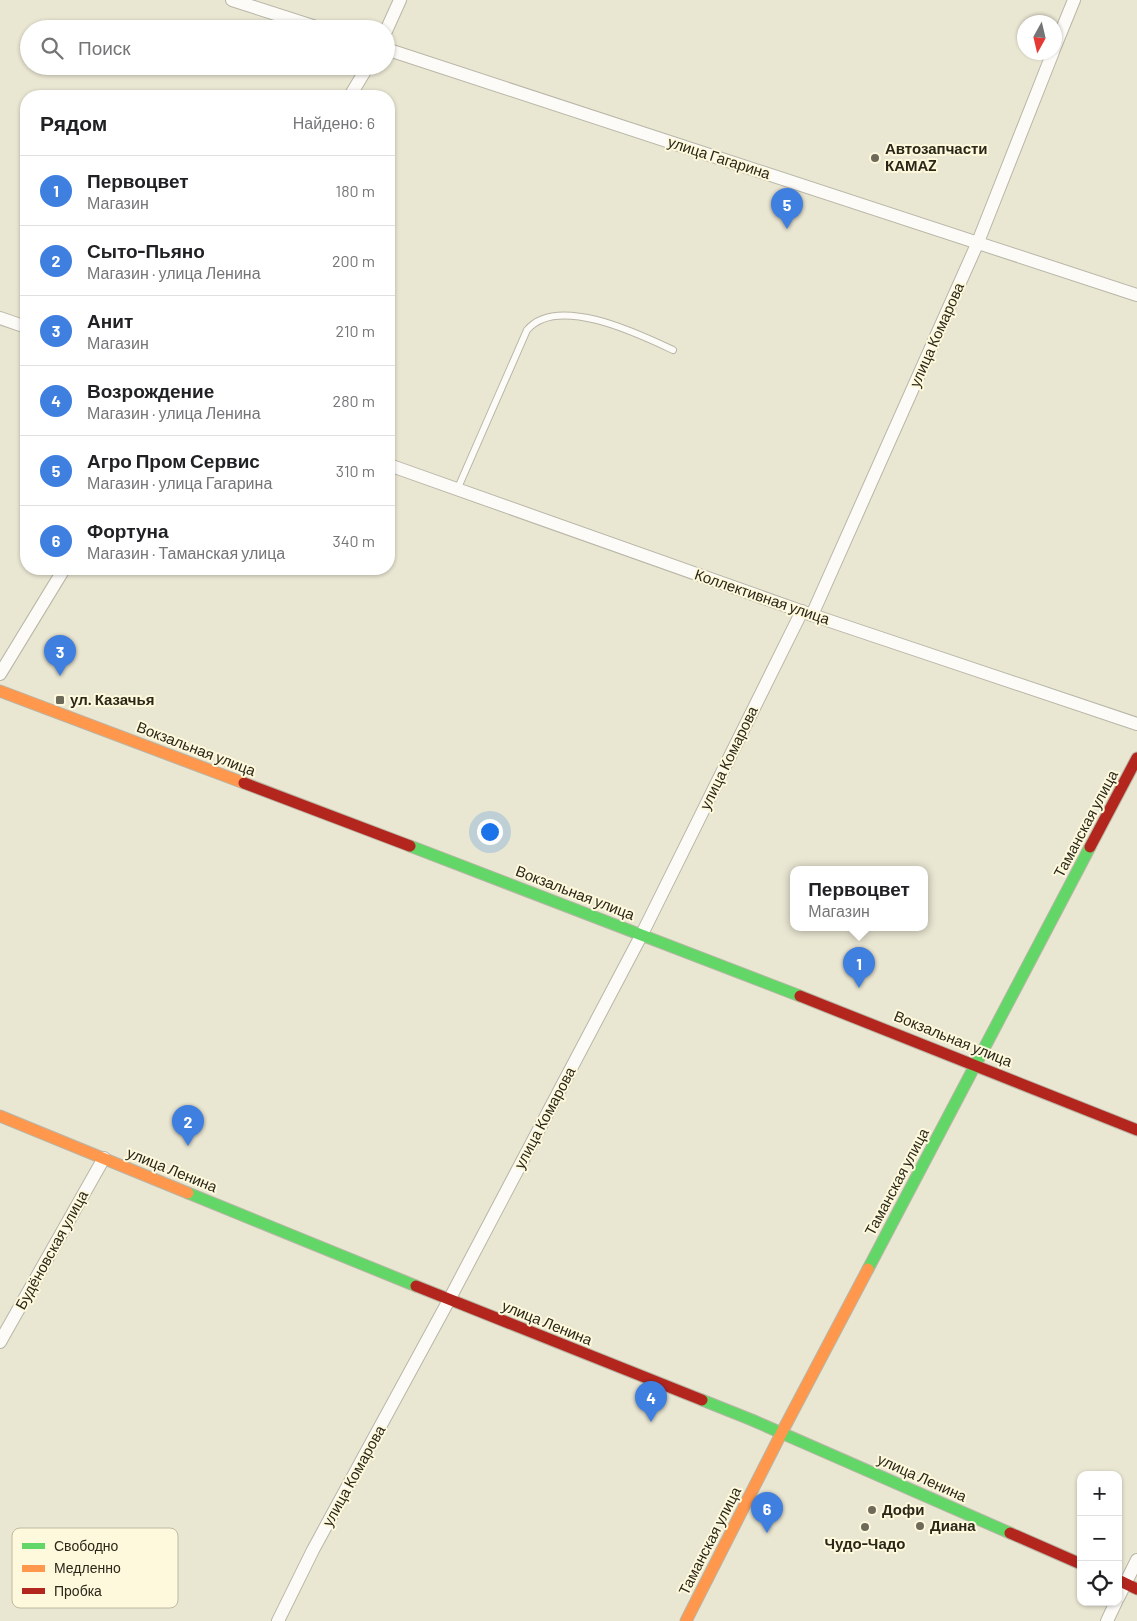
<!DOCTYPE html>
<html lang="ru">
<meta charset="utf-8">
<style>
:root{--surface:#fff;--page:#f6f6f6;--text:#202124;--muted:#757577;--line:#e0e0e0;--accent:#d93025}
body{margin:0;font-family:Barlow,sans-serif;background:var(--page);color:var(--text)}
.controls{position:absolute;right:15px;bottom:15px;display:grid;overflow:hidden;border-radius:10px;box-shadow:0 1px 4px #0004}
.controls button{width:45px;height:45px;display:grid;place-items:center;padding:0;border:0;border-bottom:1px solid var(--line);background:var(--surface);color:var(--text);font:25px sans-serif}
.compass{position:absolute;left:1017px;top:15px;width:45px;height:45px;border-radius:50%;background:var(--surface);box-shadow:0 1px 4px #0004;rotate:188deg}
.you{position:absolute;left:489px;top:831px;width:18px;height:18px;margin:-12px;border:4px solid #fff;border-radius:50%;background:#1a73e8;box-shadow:0 0 0 8px #1a73e833}
.badge{display:grid;place-items:center;width:32px;height:32px;border-radius:50%;background:var(--accent);color:#fff;font-size:16px;font-weight:700}
.pin{position:absolute;translate:-50% -41px;filter:drop-shadow(0 1px 2px #0008)}
.pin::after{content:'';position:absolute;top:26px;width:18px;height:15px;background:inherit;clip-path:polygon(0 0,100% 0,50% 100%)}
.popup{position:absolute;left:790px;top:866px;width:138px;height:65px;box-sizing:border-box;display:grid;place-content:center;border-radius:10px;background:var(--surface);filter:drop-shadow(0 1px 4px #0005);font-size:16px;white-space:nowrap;color:var(--muted)}
.popup b{font-size:19px;color:var(--text)}
.popup::after{content:'';position:absolute;left:50%;top:100%;margin-left:-10px;border:10px solid transparent;border-top-color:var(--surface)}
.list{margin:0;padding:0;list-style:none}
h2{display:flex;justify-content:space-between;align-items:center;height:65px;margin:0;padding:0 20px;font-size:21px}
h2 small{font-size:16px;font-weight:400;color:var(--muted)}
.list li{display:grid;grid-template-columns:32px 1fr auto;gap:15px;align-items:center;box-sizing:border-box;height:70px;padding:0 20px;border-top:1px solid var(--line)}
.list b{display:block;font-size:19px;white-space:nowrap}
.list p{margin:0;font-size:16px;white-space:nowrap;color:var(--muted)}
.list em{font-size:16px;font-style:normal;color:var(--muted)}
.icon{flex:none;width:28px;height:28px;fill:none;stroke:currentColor;stroke-width:2;stroke-linecap:round;stroke-linejoin:round}
.map{position:relative;flex:none;width:1137px;height:1621px;overflow:hidden}
.search{position:absolute;background:var(--surface);box-shadow:0 1px 4px #0004;left:20px;top:20px;width:375px;height:55px;display:flex;align-items:center;gap:12px;box-sizing:border-box;padding:0 18px;border-radius:28px;color:var(--muted);font-size:19px}
.panel{position:absolute;background:var(--surface);box-shadow:0 1px 4px #0004;left:20px;top:90px;width:375px;height:485px;border-radius:20px}
.map>svg:first-child{display:block}
.lines{fill:none;stroke-linecap:round;stroke-linejoin:round}
.lane-casing{stroke:#b8b6a6;stroke-width:8}
.street-casing{stroke:#b8b6a6;stroke-width:14}
.fast-casing{stroke:#b8b6a6;stroke-width:13}
.slow-casing{stroke:#b8b6a6;stroke-width:13}
.jam-casing{stroke:#b8b6a6;stroke-width:13}
.lane{stroke:#fcfbf8;stroke-width:6}
.street{stroke:#fcfbf8;stroke-width:12}
.fast{stroke:#63d668;stroke-width:11}
.slow{stroke:#ff974d;stroke-width:11}
.jam{stroke:#b3261e;stroke-width:11}
.poi-dot{fill:#6d6a5a;stroke:#fef9dc;stroke-width:2}
.labels{text-anchor:middle;stroke-width:4;stroke-linejoin:round;paint-order:stroke}
.poi-label{font-size:15px;font-weight:bold;fill:#2a2719;stroke:#fef9dc;text-anchor:start}
.street-label{font-size:15px;fill:#2a2719;stroke:#fef9dc}
.key{fill:#fef9dc;stroke:#bebaa2;stroke-width:1}
.key-label{font-size:14px;fill:#2a2719}
</style>
<div class="map">
<svg width="1137" height="1621" viewBox="0 0 1137 1621">
<rect width="100%" height="100%" fill="#e9e6d2"/>
<g class="lines">
<defs>
<path id="lane" d="M457,490L527,330C557,294 639,334 673,350"/>
<path id="street" d="M232,0L322,29
M386,31L400,0
M386,49L1137,295
M1054,49L1074,0
M350,96L368,66
M0,318L26,327
M389,465L812,615L1137,724
M812,615L978,242L1053,52
M0,674L64,569
M0,1342L104,1158
M1118,1598L1137,1560
M278,1621L313,1550L449,1300L642,934L802,611
M1107,1621L1116,1602"/>
<path id="fast" d="M410,846L800,996
M188,1193L416,1286
M868,1269L1090,847
M702,1400L752,1420L1010,1533"/>
<path id="slow" d="M0,691L244,783
M0,1116L188,1193
M686,1621L782,1432L868,1269"/>
<path id="jam" d="M244,783L410,846
M1090,847L1137,758
M800,996L1137,1130
M416,1286L702,1400
M1010,1533L1081,1564
M1118,1580L1137,1589"/>
</defs>
<use href="#lane" class="lane-casing"/>
<use href="#street" class="street-casing"/>
<use href="#fast" class="fast-casing"/>
<use href="#slow" class="slow-casing"/>
<use href="#jam" class="jam-casing"/>
<use href="#lane" class="lane"/>
<use href="#street" class="street"/>
<use href="#fast" class="fast"/>
<use href="#slow" class="slow"/>
<use href="#jam" class="jam"/>
</g>
<g class="poi-dot">
<circle cx="875" cy="158" r="5"/>
<rect x="55" y="695" width="10" height="10" rx="2.5"/>
<circle cx="872" cy="1510" r="5"/>
<circle cx="920" cy="1526" r="5"/>
<circle cx="865" cy="1527" r="5"/>
</g>
<g class="labels">
<g class="poi-label">
<text x="885" y="154">Автозапчасти<tspan x="885" dy="17">КАМАZ</tspan></text>
<text x="70" y="705">ул. Казачья</text>
<text x="882" y="1515">Дофи</text>
<text x="930" y="1531">Диана</text>
<text x="865" y="1549" text-anchor="middle">Чудо-Чадо</text>
</g>
<g class="street-label">
<text transform="translate(719 158) rotate(18)" y="5">улица Гагарина</text>
<text transform="translate(937 335) rotate(-66)" y="5">улица Комарова</text>
<text transform="translate(762 597) rotate(19)" y="5">Коллективная улица</text>
<text transform="translate(196 749) rotate(21)" y="5">Вокзальная улица</text>
<text transform="translate(729 758) rotate(-64)" y="5">улица Комарова</text>
<text transform="translate(1086 824) rotate(-62)" y="5">Таманская улица</text>
<text transform="translate(575 893) rotate(21)" y="5">Вокзальная улица</text>
<text transform="translate(953 1039) rotate(22)" y="5">Вокзальная улица</text>
<text transform="translate(545 1118) rotate(-62)" y="5">улица Комарова</text>
<text transform="translate(172 1170) rotate(22)" y="5">улица Ленина</text>
<text transform="translate(897 1182) rotate(-62)" y="5">Таманская улица</text>
<text transform="translate(52 1250) rotate(-61)" y="5">Будёновская улица</text>
<text transform="translate(547 1323) rotate(22)" y="5">улица Ленина</text>
<text transform="translate(354 1476) rotate(-61)" y="5">улица Комарова</text>
<text transform="translate(922 1478) rotate(24)" y="5">улица Ленина</text>
<text transform="translate(710 1541) rotate(-63)" y="5">Таманская улица</text>
</g>
</g>
<rect x="12" y="1528" width="166" height="80" rx="8" class="key"/>
<rect x="22" y="1543" width="23" height="6" fill="#63d668"/>
<rect x="22" y="1565" width="23" height="7" fill="#ff974d"/>
<rect x="22" y="1588" width="23" height="6" fill="#b3261e"/>
<g class="key-label">
<text x="54" y="1551">Свободно</text>
<text x="54" y="1573">Медленно</text>
<text x="54" y="1596">Пробка</text>
</g>
</svg>
<div class="controls">
<button>+</button>
<button>−</button>
<button><svg class="icon" aria-label="locate" viewBox="0 0 24 24"><circle cx="12" cy="12" r="6"/><path d="M12 2v4M12 18v4M2 12h4M18 12h4"/></svg></button>
</div>
<svg class="compass" viewBox="-18 -18 36 36"><path d="M0-13l5 13h-10z" fill="#e53935"/><path d="M0 13l5-13h-10z" fill="#757577"/></svg>
<div class="you"></div>
<div class="pin badge" style="left:859px;top:988px;background:#3f7fe0">1</div>
<div class="popup"><b>Первоцвет</b>Магазин</div>
<div class="pin badge" style="left:188px;top:1146px;background:#3f7fe0">2</div>
<div class="pin badge" style="left:60px;top:676px;background:#3f7fe0">3</div>
<div class="pin badge" style="left:651px;top:1422px;background:#3f7fe0">4</div>
<div class="pin badge" style="left:787px;top:229px;background:#3f7fe0">5</div>
<div class="pin badge" style="left:767px;top:1533px;background:#3f7fe0">6</div>
<div class="search"><svg class="icon" aria-label="search" viewBox="0 0 24 24"><circle cx="10" cy="10" r="6"/><path d="M15 15l6 6"/></svg>Поиск</div>
<section class="panel">
<h2>Рядом<small>Найдено: 6</small></h2>
<ul class="list">
<li><span class="badge" style="background:#3f7fe0">1</span><div><b>Первоцвет</b><p>Магазин</p></div><em>180 m</em></li>
<li><span class="badge" style="background:#3f7fe0">2</span><div><b>Сыто-Пьяно</b><p>Магазин · улица Ленина</p></div><em>200 m</em></li>
<li><span class="badge" style="background:#3f7fe0">3</span><div><b>Анит</b><p>Магазин</p></div><em>210 m</em></li>
<li><span class="badge" style="background:#3f7fe0">4</span><div><b>Возрождение</b><p>Магазин · улица Ленина</p></div><em>280 m</em></li>
<li><span class="badge" style="background:#3f7fe0">5</span><div><b>Агро Пром Сервис</b><p>Магазин · улица Гагарина</p></div><em>310 m</em></li>
<li><span class="badge" style="background:#3f7fe0">6</span><div><b>Фортуна</b><p>Магазин · Таманская улица</p></div><em>340 m</em></li>
</ul>
</section>
</div>
